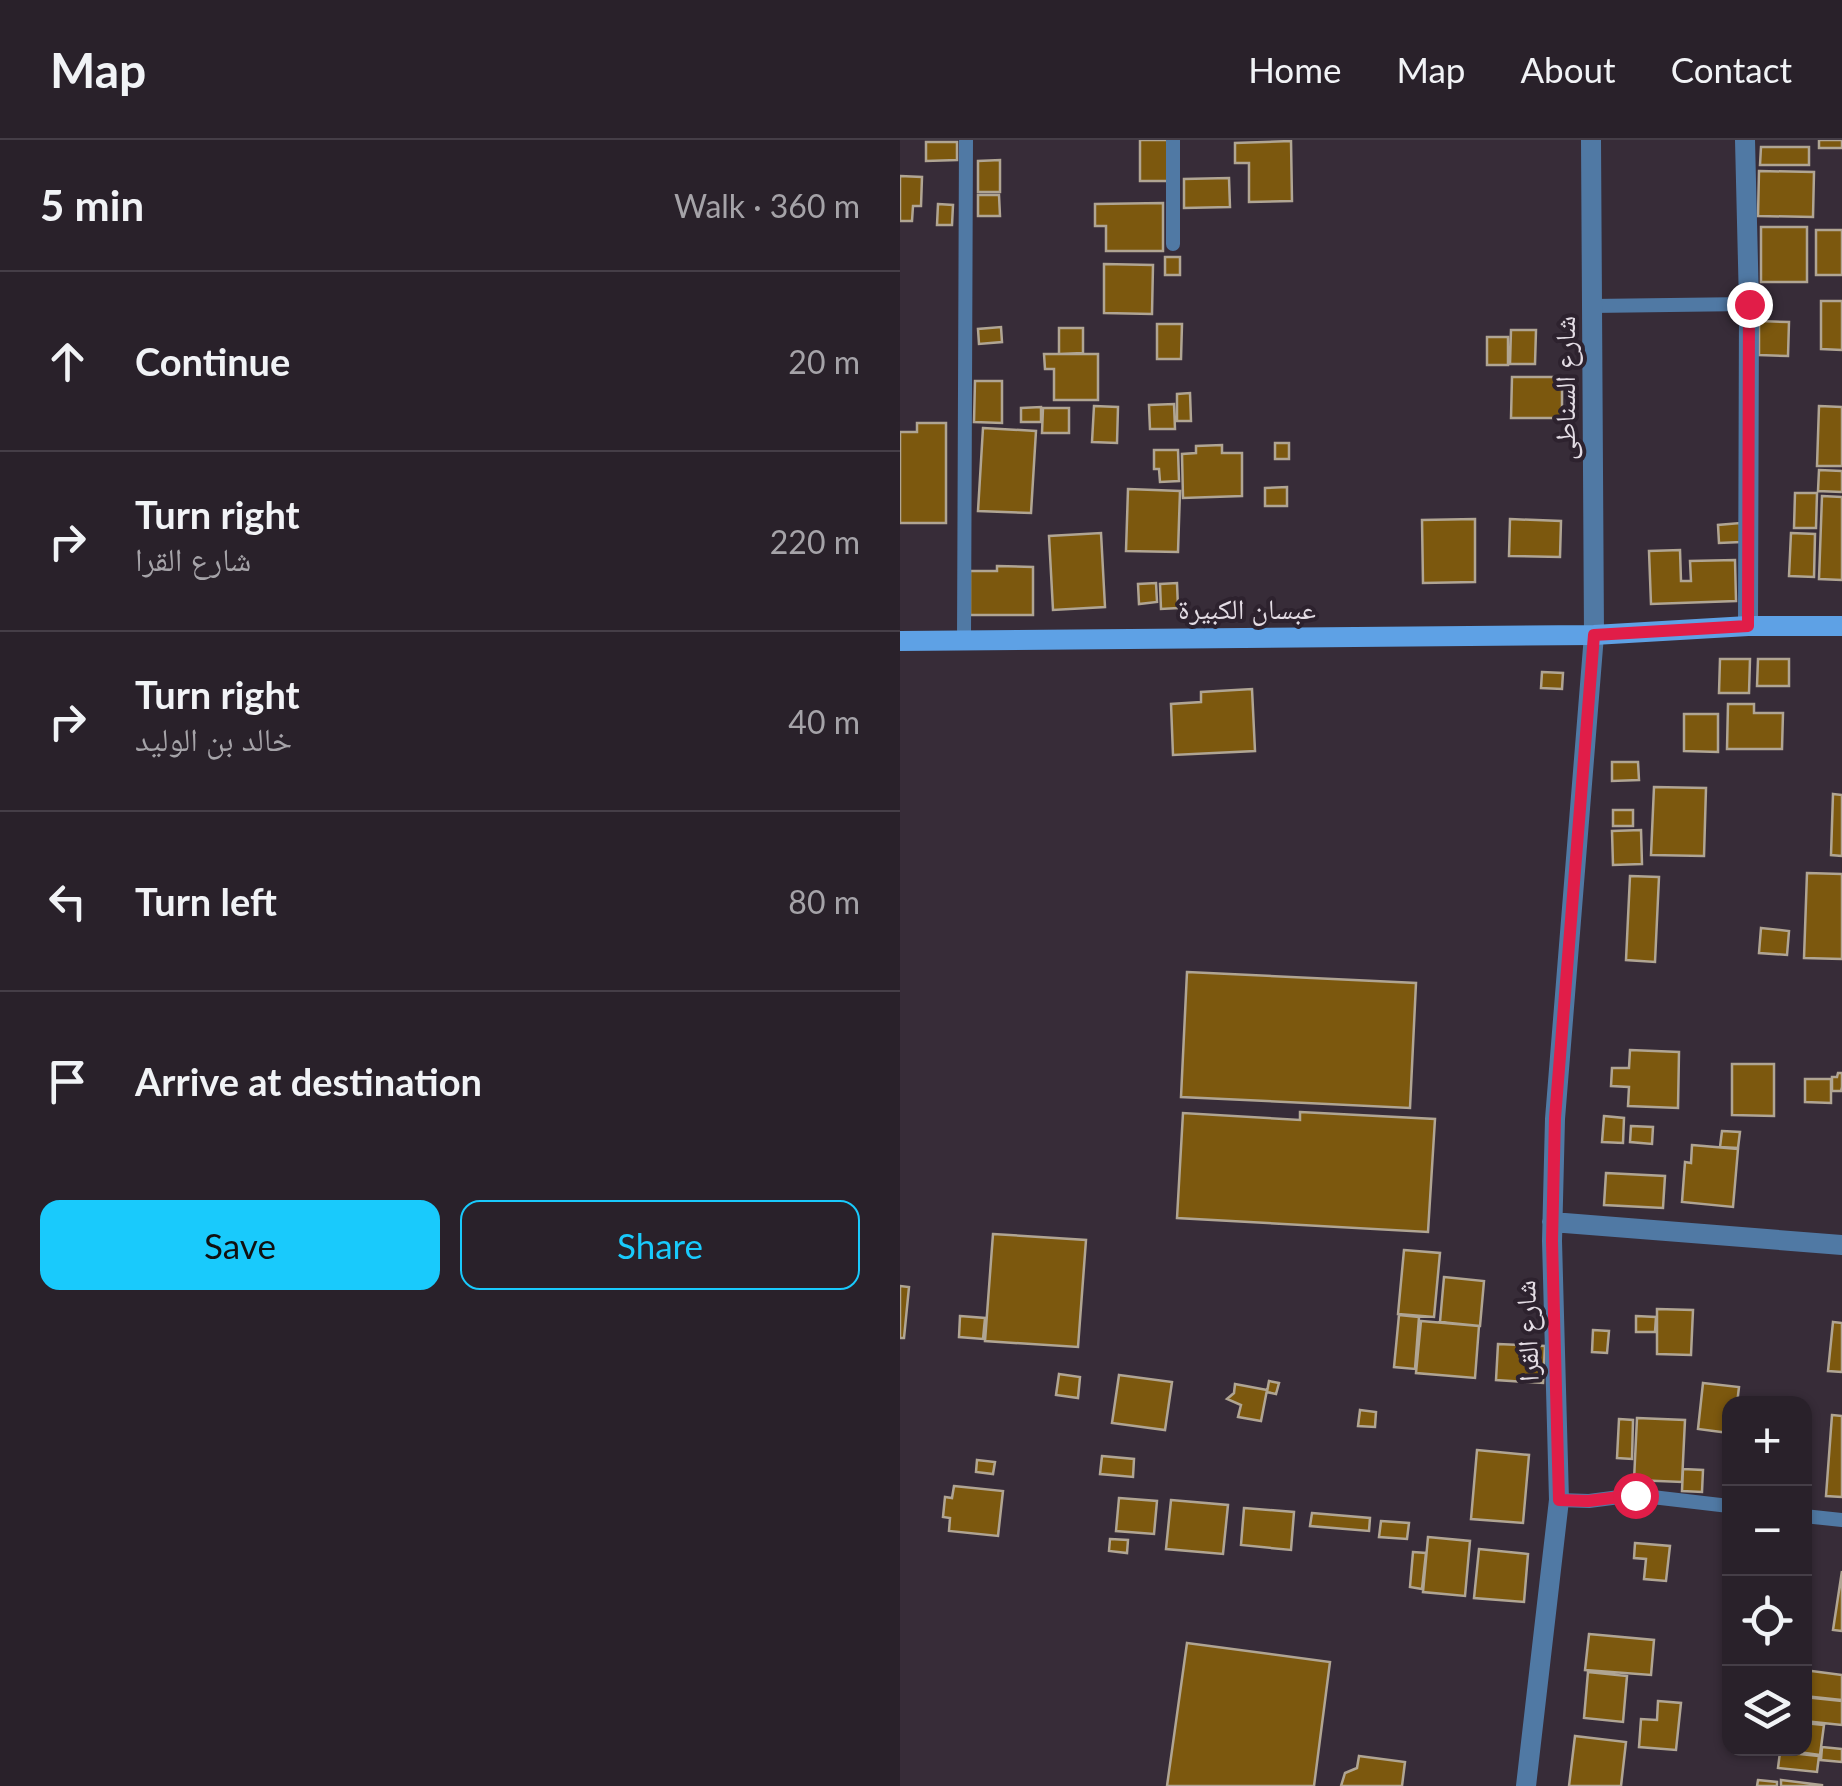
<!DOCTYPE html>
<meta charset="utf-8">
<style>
:root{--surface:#29212a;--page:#312932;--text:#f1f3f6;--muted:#a5a3a8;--line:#453e47;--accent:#19cafc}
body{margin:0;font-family:Lato,"Noto Naskh Arabic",sans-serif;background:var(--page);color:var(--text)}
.controls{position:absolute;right:30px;bottom:30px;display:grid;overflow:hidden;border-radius:20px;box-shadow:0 2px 8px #0004}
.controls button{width:90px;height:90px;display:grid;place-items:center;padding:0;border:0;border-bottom:2px solid var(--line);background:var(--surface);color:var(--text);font:50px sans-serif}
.stop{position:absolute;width:30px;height:30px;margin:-22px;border:8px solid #e11d48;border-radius:50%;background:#fff}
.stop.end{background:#e11d48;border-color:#fff;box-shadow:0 2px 10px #0008}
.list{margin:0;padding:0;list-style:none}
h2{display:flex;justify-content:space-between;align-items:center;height:130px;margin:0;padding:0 40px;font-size:42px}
h2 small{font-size:32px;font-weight:400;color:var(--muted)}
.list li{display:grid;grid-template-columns:65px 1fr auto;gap:30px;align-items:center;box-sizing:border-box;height:180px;padding:0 40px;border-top:2px solid var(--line)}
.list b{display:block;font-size:38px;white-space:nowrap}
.list p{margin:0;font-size:32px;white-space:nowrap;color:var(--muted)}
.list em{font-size:32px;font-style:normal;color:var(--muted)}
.actions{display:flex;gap:20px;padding:30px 40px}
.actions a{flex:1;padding:22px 0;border:2px solid var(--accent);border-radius:20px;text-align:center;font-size:35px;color:var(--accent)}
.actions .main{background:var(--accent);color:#111}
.icon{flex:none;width:55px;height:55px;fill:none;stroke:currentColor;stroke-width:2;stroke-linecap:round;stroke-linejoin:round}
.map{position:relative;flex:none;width:942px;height:1646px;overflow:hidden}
header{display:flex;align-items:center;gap:60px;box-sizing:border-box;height:140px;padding:0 50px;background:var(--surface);border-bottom:2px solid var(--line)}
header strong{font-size:48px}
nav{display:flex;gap:55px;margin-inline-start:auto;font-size:35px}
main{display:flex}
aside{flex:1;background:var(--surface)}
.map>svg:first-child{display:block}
.building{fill:#7c580e;stroke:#b0a593;stroke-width:2.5}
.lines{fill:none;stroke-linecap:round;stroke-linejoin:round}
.lane{stroke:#5079a4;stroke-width:14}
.street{stroke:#5079a4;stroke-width:20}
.secondary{stroke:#5ea1e5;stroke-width:20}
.route{stroke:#e11d48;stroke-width:12}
.labels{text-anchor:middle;stroke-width:8;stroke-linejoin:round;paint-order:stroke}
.street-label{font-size:28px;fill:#e3dce4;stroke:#2d222e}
</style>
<header>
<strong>Map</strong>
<nav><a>Home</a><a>Map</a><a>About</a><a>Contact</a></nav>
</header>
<main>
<aside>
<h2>5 min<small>Walk · 360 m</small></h2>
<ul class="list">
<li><svg class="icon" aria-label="ahead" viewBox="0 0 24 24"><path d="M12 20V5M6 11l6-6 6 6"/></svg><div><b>Continue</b></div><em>20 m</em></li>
<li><svg class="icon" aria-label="right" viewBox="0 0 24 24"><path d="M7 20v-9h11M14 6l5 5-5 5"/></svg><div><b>Turn right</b><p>شارع القرا</p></div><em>220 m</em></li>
<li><svg class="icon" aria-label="right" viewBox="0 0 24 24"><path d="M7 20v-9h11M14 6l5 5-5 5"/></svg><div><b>Turn right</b><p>خالد بن الوليد</p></div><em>40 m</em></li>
<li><svg class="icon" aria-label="left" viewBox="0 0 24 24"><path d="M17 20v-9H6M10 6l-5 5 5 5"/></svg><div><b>Turn left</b></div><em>80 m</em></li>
<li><svg class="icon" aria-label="arrive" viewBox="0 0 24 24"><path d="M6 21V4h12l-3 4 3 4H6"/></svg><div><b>Arrive at destination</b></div></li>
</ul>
<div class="actions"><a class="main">Save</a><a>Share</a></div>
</aside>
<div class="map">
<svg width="942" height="1646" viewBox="0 0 942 1646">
<rect width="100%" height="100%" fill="#372c38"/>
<path class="building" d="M240,0H268V41H240Z
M919,0H942V8H919Z
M391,1L392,61L349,62V23H335V3Z
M26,2H57V20L26,21Z
M861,7H909V25H860Z
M100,20V52H78V21Z
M859,31L914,32L913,77L858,76Z
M0,36L22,37L21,66H13L12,81H0Z
M329,38L330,67L284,68V39Z
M78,55H99L100,76H78Z
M263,63V111H206V86H195V64Z
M38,64L53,65L52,85H37Z
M861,87H907V142H861Z
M916,90H942V135H916Z
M265,117H280V135H265Z
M204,124L253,125L252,174L204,173Z
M921,161H942V210L921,209Z
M859,181L889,182L888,216L859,215Z
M257,184H282L281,219H257Z
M101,187L102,202L79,204L78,189Z
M159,188H183V213L159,214Z
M611,190H636L635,224H610Z
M587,197H608V225H587Z
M144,214H198V260H154V229H145Z
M612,237H662V278H611Z
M75,241H102V283L74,282Z
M290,253L291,281H277V254Z
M274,264L275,289H250L249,265Z
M194,266L218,267L217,303L192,302Z
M919,266L942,267V326H917Z
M141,267V282H121V268Z
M143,268H169V293H142Z
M17,283H46V383H0V292H17Z
M83,288L136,291L131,373L78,371Z
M375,303H389V319H375Z
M322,305V313H342V356L283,358L282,314L296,313V306Z
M254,310H278L279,341L260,342L259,329H254Z
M919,330L942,331V352L918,351Z
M387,347V366H365V348Z
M228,349L280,351L278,412L226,411Z
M895,353H917L916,388H894Z
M922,356L942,357V440L919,439Z
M575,379V442L523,443L522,380Z
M610,379L661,381L660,417L609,416Z
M840,383L841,402L819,403L818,385Z
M201,393L205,467L153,470L149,396Z
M891,393L915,394L914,437L889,436Z
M780,410L781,441H791L790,421L835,420L836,461L751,464L749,411Z
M97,426L133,427V475H70V431H97Z
M256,443L257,462L239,464L238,444Z
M277,443L278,468L261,469L260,444Z
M820,519H850L849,553H819Z
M858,519H889V546H857Z
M642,532L663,533L662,549L641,548Z
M352,549L355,611L273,615L271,564L301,562V552Z
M828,564H854V573H883L882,609H827Z
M784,574H818V612L784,611Z
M712,622H738L739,640L712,641Z
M754,647L806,648L804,716L751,715Z
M933,654L942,655V716L931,715Z
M713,670H733V686H713Z
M741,690L742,724L713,725L712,691Z
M907,733L942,734V819L904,818Z
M730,736L759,737L755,822L726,820Z
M861,788L889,791L887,815L859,813Z
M287,832L516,843L510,968L281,957Z
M730,910L779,912L778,968L728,966L729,947L711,946L712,928H729Z
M832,924H874V976L832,975Z
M938,933H942V947L941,951H932V937H937Z
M905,939H931V963L905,962Z
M400,972L535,979L528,1092L277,1078L283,973L400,980Z
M704,976L724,978L723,1003L702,1002Z
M731,986L753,987L752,1004L730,1002Z
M822,991L840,992L838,1008L820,1007Z
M792,1005L838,1009L833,1067L782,1062L785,1022L791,1023Z
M706,1033L765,1036L763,1068L704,1065Z
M93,1094L186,1100L178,1207L85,1201Z
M504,1110L540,1113L534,1177L498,1174Z
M544,1137L584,1141L580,1186L540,1182Z
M0,1146L9,1147L4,1198H0Z
M757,1169L793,1170L791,1215L757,1214Z
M499,1175L519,1177L515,1229L494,1227Z
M60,1176L85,1178L83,1199L59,1197Z
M736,1176L756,1177L755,1192H736Z
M521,1181L579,1186L575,1238L516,1233Z
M933,1182L942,1183V1232L928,1231Z
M693,1190L709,1191L707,1213L692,1212Z
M598,1204L645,1206L643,1243L596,1240Z
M159,1234L180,1237L178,1258L156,1255Z
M219,1235L272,1242L265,1290L212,1283Z
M369,1241L379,1243L376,1254L367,1252Z
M803,1243L839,1247L837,1264H829V1293L798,1289Z
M335,1244L367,1250L361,1281L338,1277L341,1265L327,1259L334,1253Z
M460,1270L476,1272L475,1287L458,1286Z
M932,1275L942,1276V1357L926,1356Z
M737,1278L785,1280L782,1342L734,1340Z
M719,1279L733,1280L732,1319L717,1318Z
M577,1310L629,1315L623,1383L571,1379Z
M202,1316L234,1319L233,1337L200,1334Z
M77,1320L95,1322L93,1334L76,1332Z
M783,1329L803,1330L802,1352L782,1351Z
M54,1346L103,1351L98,1396L49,1391L50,1378L43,1377L45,1357L52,1358Z
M219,1358L257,1361L254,1394L216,1391Z
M271,1360L328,1365L323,1414L266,1409Z
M344,1368L394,1372L391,1410L341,1405Z
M412,1373L470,1378L469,1391L410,1386Z
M481,1381L509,1383L507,1399L479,1397Z
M528,1397L570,1401L565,1456L523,1452Z
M210,1399L228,1400L227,1413L209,1411Z
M735,1403L770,1406L766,1441L744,1439L746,1419L734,1418Z
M579,1409L628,1414L624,1462L574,1458Z
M513,1412L526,1413L522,1449L510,1447Z
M942,1431V1491L933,1490Z
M689,1494L754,1500L751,1535L685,1530Z
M287,1503L430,1522L414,1646H267Z
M904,1530L942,1535V1560L904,1556Z
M688,1532L727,1536L723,1582L684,1578Z
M904,1557L942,1561V1585L904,1581Z
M758,1561L781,1563L776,1610L739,1607L741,1579L757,1580Z
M904,1583L924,1585L920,1615L883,1610L904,1608Z
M675,1596L726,1602L721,1646H669Z
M922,1607L942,1609V1622L921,1620Z
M880,1612L919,1616L917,1632L878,1628Z
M459,1616L505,1622L502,1646H441L445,1633L457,1628Z
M858,1640L877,1642V1646H857Z
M881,1640L922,1645V1646H881Z"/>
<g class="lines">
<path class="lane" d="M273,104V0
M691,166L849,164
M64,499L66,0
M659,1360L689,1361L735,1355L829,1366
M904,1376L942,1380"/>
<path class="street" d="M845,0L849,164L848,486
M652,1082L942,1105
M626,1646L659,1360L652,1101L655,979L694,495L691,0"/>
<path class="secondary" d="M0,501L694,495L848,486H942"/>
</g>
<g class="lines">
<path class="route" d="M735,1355L688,1361L659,1360L652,1101L655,978L694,495L848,486L849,164"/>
</g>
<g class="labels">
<g class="street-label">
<text transform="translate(665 248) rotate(-90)" y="10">شارع السناطى</text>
<text x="347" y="479">عبسان الكبيرة</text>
<text transform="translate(627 1191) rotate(-92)" y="10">شارع القرا</text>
</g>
</g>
</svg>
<div class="controls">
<button>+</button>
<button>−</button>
<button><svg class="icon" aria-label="locate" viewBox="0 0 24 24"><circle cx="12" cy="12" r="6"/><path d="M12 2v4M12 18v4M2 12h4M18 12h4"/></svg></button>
<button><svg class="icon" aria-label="layers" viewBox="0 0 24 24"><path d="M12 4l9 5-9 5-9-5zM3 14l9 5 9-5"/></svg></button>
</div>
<div class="stop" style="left:735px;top:1355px"></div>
<div class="stop end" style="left:849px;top:164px"></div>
</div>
</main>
